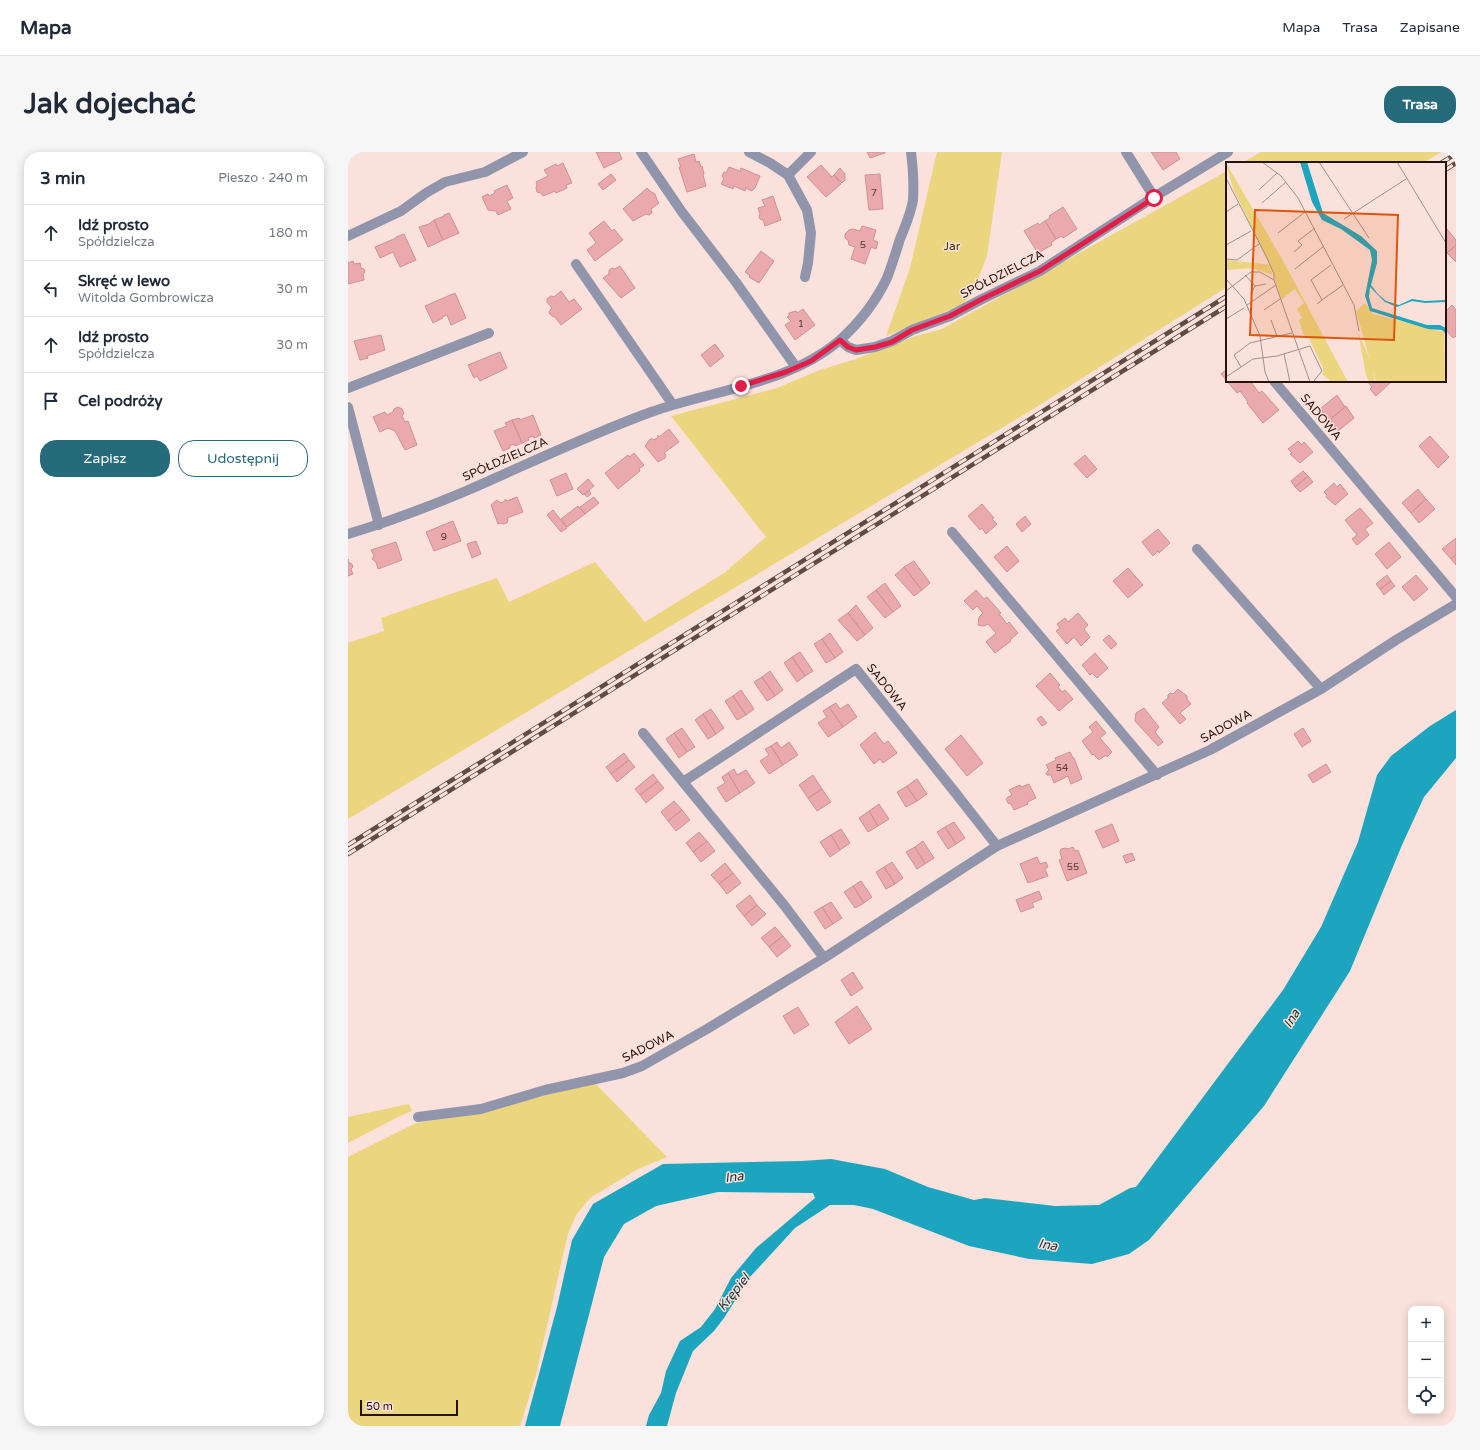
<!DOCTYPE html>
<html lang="pl">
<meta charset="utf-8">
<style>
:root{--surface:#fff;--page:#f6f6f7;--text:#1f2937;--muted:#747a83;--line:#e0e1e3;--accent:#266b7b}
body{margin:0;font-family:"Varela Round",sans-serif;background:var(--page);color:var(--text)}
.controls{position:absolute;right:12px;bottom:12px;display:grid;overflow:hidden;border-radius:8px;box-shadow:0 2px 10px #0003}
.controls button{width:36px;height:36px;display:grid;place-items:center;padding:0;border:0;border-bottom:1px solid var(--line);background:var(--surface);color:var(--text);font:20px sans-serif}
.scale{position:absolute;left:12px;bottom:10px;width:98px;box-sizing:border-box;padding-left:4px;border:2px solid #27120c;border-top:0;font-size:11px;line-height:14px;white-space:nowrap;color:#27120c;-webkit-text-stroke:3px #fbe1db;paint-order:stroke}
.stop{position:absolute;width:12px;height:12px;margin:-9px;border:3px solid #e11d48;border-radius:50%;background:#fff}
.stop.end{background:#e11d48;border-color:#fff;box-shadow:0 1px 4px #0008}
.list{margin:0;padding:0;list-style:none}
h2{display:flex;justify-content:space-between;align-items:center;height:52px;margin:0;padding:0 16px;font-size:17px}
h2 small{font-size:13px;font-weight:400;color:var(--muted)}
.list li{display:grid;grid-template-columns:26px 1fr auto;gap:12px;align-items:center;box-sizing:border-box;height:56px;padding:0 16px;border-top:1px solid var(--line)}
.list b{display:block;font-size:15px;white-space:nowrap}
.list p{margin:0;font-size:13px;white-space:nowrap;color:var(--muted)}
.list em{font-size:13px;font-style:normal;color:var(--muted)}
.actions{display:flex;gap:8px;padding:12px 16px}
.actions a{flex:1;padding:9px 0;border:1px solid var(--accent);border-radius:16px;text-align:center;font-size:14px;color:var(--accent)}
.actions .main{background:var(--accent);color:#fff}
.icon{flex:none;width:22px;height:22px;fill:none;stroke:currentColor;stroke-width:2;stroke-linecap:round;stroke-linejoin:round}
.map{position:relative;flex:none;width:1108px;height:1274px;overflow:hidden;border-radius:16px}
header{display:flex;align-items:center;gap:24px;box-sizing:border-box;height:56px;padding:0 20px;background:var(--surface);border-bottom:1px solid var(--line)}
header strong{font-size:19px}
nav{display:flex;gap:22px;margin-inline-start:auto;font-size:14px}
.intro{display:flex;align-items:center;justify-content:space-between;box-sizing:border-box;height:96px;padding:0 24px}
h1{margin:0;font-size:28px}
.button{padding:10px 18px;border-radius:16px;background:var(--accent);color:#fff;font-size:14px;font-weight:700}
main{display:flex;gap:24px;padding:0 24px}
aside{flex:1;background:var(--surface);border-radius:16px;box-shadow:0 2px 10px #0003}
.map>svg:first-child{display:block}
.green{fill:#ebd57f}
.water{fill:#1da5bf}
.building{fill:#eaaaad;stroke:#cf9195}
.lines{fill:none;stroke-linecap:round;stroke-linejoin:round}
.street{stroke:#9095ac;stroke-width:10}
.rail-casing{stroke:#614b45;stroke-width:4.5}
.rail{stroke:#fbe1db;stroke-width:3;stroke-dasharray:9;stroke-linecap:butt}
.route{stroke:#e11d48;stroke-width:5}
.labels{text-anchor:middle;stroke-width:3;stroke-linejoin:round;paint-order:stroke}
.number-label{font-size:10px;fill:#583834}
.park-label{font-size:12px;fill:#433703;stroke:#fbe1db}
.street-label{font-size:12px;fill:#27120c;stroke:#fbe1db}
.water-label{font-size:13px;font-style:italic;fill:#163137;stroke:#fbe1db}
.inset-road{fill:none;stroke:#a68e88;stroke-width:1}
.view{fill:#de550c;fill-opacity:0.15;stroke:#de550c;stroke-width:2}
.inset-edge{fill:none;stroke:#27120c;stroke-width:2}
</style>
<header>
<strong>Mapa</strong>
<nav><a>Mapa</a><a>Trasa</a><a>Zapisane</a></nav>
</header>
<div class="intro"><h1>Jak dojechać</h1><a class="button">Trasa</a></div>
<main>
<aside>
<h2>3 min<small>Pieszo · 240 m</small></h2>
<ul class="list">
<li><svg class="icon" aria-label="ahead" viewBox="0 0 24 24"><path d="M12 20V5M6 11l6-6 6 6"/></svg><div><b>Idź prosto</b><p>Spółdzielcza</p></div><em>180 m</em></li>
<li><svg class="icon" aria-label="left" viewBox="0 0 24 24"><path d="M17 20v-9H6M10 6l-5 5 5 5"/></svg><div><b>Skręć w lewo</b><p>Witolda Gombrowicza</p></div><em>30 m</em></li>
<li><svg class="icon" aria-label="ahead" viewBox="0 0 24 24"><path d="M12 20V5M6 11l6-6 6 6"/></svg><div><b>Idź prosto</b><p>Spółdzielcza</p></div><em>30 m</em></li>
<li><svg class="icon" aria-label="arrive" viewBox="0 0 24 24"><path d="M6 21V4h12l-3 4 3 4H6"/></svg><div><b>Cel podróży</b></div></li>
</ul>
<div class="actions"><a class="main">Zapisz</a><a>Udostępnij</a></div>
</aside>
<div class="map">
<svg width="1108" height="1274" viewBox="0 0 1108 1274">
<rect width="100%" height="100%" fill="#fbe1db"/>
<path class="green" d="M589,0H654L639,104L625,140L614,153L538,184L562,116Z
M913,0H1093L1075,11H894Z
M879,19V135L682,259L0,667V491L36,479L33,466L149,426L161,450L247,410L297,470L376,421L418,385L323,264L429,236L472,218L505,208L568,184L594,177Z
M244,928L319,1005L290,1017L242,1046L228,1063L220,1082L215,1103L188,1223L172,1274H0V1005L68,971L132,961Z
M61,952L64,959L50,965L0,991V965Z"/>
<path class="water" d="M1108,558V606L1076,645L1054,693L1002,819L916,954L801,1088L781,1102L744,1112L681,1107L621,1094L525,1057L506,1053H482L447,1076L402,1125L376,1166L366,1179L345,1199L328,1241L319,1274H298L301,1263L313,1241L318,1219L332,1189L353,1175L367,1157L383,1126L408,1096L467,1046L465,1041L370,1040L308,1054L276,1072L256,1105L212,1274H177L209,1155L224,1088L245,1052L315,1012L454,1009L483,1007L537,1017L580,1035L626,1048L637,1046L707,1054L751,1053L782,1036L788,1035L935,838L973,775L1010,690L1029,623L1043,604L1082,574Z"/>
<path class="building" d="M248,0H271L274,7L256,16Z
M519,0H537V1L522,6Z
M803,0H828L832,7L815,18Z
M346,2L348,10L351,9L353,15L354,14L356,22L355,23L358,34L339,40L331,15H333L330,7Z
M215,11L224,31L218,33L219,36L208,41L207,39L195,44L193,41L189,40L188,36L189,32L188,30L200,24L196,18L208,12L209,14Z
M473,13L484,25L486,23L493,32L478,45L459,25Z
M381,15L392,19L393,16L412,24L407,36L404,39L398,36L397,39L386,34L385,37L373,32L376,27L374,24L376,20L378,21Z
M492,16L497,22V28L494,31L486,23Z
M263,22L268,28L255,38L250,32Z
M532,22L535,57L521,58L517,23Z
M159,33L165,46L159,49L163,57L150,63L148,59L140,58L134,45L140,42L141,44L147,41L146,39Z
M299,36L302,39L307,42L309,48L311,51L303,57L304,61L301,63L298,62L285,69L275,57Z
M425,44L433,68L417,74L415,68L412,67L411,65L412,62L410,56L417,54L414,48Z
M715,55L729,77L715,86L714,84L708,87L697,69L702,66L701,64Z
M101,61L111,81L95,88L86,68L96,64V63Z
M86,68L95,88L80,95L71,75L81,72Z
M256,69L264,79L266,77L275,88L247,109L239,98L248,91L241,81Z
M697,69L708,87L703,91L704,93L690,101L676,79L690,71L691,73Z
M514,74L528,78L525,88L530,90L528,97L523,95L517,112L503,107L507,95L501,93L500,88L497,86V82L501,78L505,77L512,79Z
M1099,77L1108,88V93L1099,101L1097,98V79Z
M56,82L68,108L52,115L45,100L32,106L27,95L48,86V85Z
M1108,93V110L1099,101Z
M413,99L426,109L411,131L401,125L402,124L397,120Z
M5,109L6,112L12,111L13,116L16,117L17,120L15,122L16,128L0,132V111Z
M272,114L287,136L273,146L255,126L261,122V118L264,116L267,117Z
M213,139L221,150L226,147L234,157L213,173L207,165L204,164L201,161L202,158L204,156L199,150V147L203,144L206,145Z
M107,141L118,166L103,173L99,163L94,165L95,166L85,171L77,154Z
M1104,153L1108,158V184L1105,186L1097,177V160Z
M455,157L467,173L447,188L437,173L443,169L439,165L441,164V161L448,159L449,161Z
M33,183L37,198L19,204L20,206L12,208L6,189Z
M367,192L376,204L362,215L353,203Z
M152,200L159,216L132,229L129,224L126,226L120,213Z
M879,217V229L873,222Z
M879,229H904L903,230L911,241L914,239L931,258L915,271L899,251L900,250L892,239L889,241Z
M1019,229H1039L1042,231L1028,244L1022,237L1024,235Z
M989,243L997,255L981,268L972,257Z
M998,254L1006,266L990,279L982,268Z
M50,255L54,257L56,261L54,264L57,270L60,269L69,293L57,298L47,279L40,276L32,280L25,265L37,260L39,263L45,260L46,257Z
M185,263L193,283L186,286L185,284L180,286L181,288L174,291L164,268L171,266L172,268Z
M164,268L174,291L167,294L166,292L161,294L162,296L155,299L146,279L159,274L157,271Z
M321,277L331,290L316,301L318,303L317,306L310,310L297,294L302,287H305L306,288L310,285V283L311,285Z
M1082,284L1101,305L1090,316L1071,294Z
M950,289L954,293L956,290L965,300L952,311L942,302L944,301L940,297Z
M286,301L296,313L291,317L292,319L270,337L257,321L280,303L281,305Z
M737,303L749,317L739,326L726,312Z
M955,319L960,324L947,335L943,329Z
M218,321L225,337L209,344L202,328Z
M960,324L965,330L952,340L947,335Z
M240,327L246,334L235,343L229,337Z
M986,331L989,335L992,332L1000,342L987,353L978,345L979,343L976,340Z
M1070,337L1078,347L1063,361L1054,351Z
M241,338L243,342L239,345L236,342Z
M169,345L175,360L159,366L160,368L159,371L155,372L153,371L150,372L143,353L149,348L153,351L157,349V347L159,349Z
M246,345L251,351L237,362L232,355Z
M1078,347L1087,357L1071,371L1063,361Z
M634,352L646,366L644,367L649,372L638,382L634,376L632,378L620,364Z
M230,354L237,362L219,375L213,367Z
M1012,356L1025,371L1017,377L1021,383L1009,393L1004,387L1009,383L997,368Z
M205,358L219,376L213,380L199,363Z
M677,364L683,372L674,380L668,372Z
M105,369L113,389L86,399L78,380Z
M810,377L822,391L811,401L810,399L805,404L794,390Z
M1108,386V403L1103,407L1094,397Z
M128,389L133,402L124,406L119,392Z
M48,390L54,408L30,417L28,410L24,407L26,404L23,398Z
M1041,390L1053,405L1039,417L1027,402Z
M659,394L671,409L659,420L646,405Z
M1108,403V413L1103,407Z
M0,407L1,411L4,412L5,415L3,417L5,422L0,424Z
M566,409L582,431L574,438L556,415Z
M556,415L574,438L566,444L547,423Z
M780,416L795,433L780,446L765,429Z
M1039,423L1043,429L1032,437L1028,432Z
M1068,423L1080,437L1066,449L1054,435Z
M1043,429L1047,434L1036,443L1032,437Z
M537,431L553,454L545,460L528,438Z
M528,438L545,460L537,466L519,445Z
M628,438L636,447L639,445L653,461L650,463H652L659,472L661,470L670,481L662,488L663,489L647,501L638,490L648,481L640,472L636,474L630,473L631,465L635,461L629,454L625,458L616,449Z
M508,453L525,476L517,483L500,461Z
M500,461L517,483L509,489L490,468Z
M730,461L740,473L736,477L742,485L733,494L726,485L719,492L708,479L712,476L709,472L717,466L720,470Z
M482,481L495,500L487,506L474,487Z
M761,483L769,492L763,497L755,488Z
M474,487L487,506L478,511L466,492Z
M452,500L465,519L457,524L444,505Z
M747,501L760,516L749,526L744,521L742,523L734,513Z
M444,505L457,524L449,530L436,511Z
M422,519L435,538L427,544L414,525Z
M702,521L712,533L710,535L714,540L717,538L725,547L711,559L688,534Z
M414,525L427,544L419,549L406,530Z
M830,537L839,544V547L843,552L832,561L838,567L832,572L814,551L820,546V543L822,541L825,542Z
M393,538L406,557L398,563L385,544Z
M385,544L398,563L389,568L377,549Z
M488,551L492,557L500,552L509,565L495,575L481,555Z
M481,555L495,575L480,585L470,571L479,565L475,559Z
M796,556L811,575L807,580L815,590L810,594L787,569L788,561Z
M363,557L376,576L368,582L355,562Z
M355,562L368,582L360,587L347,568Z
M693,564L699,571L694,574L689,567Z
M748,569L758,581L752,586L764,600L759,605L758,603L751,608L745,602L744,603L734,589L745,580L741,575Z
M334,576L347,595L339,600L326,581Z
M955,576L963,589L954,595L946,582Z
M527,580L536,592L540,589L549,601L535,611L532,607L526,612L512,593Z
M326,581L339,600L331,606L318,587Z
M613,583L635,611L619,624L597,597Z
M429,590L433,596L441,590L450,603L435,613L423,594Z
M423,594L435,613L421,622L412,609L421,603L417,597Z
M722,600L725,606H726L734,627L723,632L720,624L706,631L703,623H699L698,621L701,618L698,613L708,608L707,606Z
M276,601L281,608L263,622L258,615Z
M281,608L287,615L269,630L263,622Z
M978,612L983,620L965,631L960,623Z
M386,617L389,623L398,618L407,631L392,641L380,621Z
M380,621L392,641L378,650L369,636L377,631L374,625Z
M305,622L310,629L292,643L287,637Z
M465,623L474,637L460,646L451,633Z
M569,627L579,642L569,649L559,634Z
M310,629L316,636L298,651L292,643Z
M681,632L688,646L679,650L680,652L666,658L663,652L660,651L658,647L660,645L664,643L661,638L672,633L673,635Z
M559,634L569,649L558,655L549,640Z
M474,637L483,650L469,659L460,646Z
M326,649L334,658L320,669L313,660Z
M531,652L541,667L530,674L521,659Z
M334,658L342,668L328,679L320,669Z
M521,659L530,674L520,680L511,666Z
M606,670L617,686L608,692L597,675Z
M764,672L771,689L755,696L747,679Z
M597,675L608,692L600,697L589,680Z
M493,677L502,691L492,698L483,683Z
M351,680L359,689L345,700L338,691Z
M483,683L492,698L482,705L472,690Z
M359,689L367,699L353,710L345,700Z
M575,689L586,706L577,712L567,695Z
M567,695L577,712L569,717L558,700Z
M725,695L727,699L730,698L739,721L719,729L711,708L714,707L712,700L713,697L717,696L720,697Z
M784,701L787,708L778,711L775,704Z
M689,705L692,712L698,710L700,715L697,717L700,724L680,731L672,712Z
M544,710L555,726L547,732L536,715Z
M377,711L385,721L371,732L363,723Z
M536,715L547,732L538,737L528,720Z
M385,721L393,731L379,742L371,732Z
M513,729L524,745L516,751L505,734Z
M505,734L516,751L507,756L496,740Z
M691,739L694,747L684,751L686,755L673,760L668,748Z
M402,743L409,753L396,764L388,754Z
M483,750L494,766L485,772L474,755Z
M409,753L418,762L404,774L396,764Z
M474,755L485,772L477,777L466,760Z
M427,775L435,784L421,795L413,786Z
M435,784L443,794L429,805L421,795Z
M505,820L515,836L503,844L493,828Z
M509,854L524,877L501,892L487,870Z
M450,855L461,873L446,882L435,864Z"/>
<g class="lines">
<path class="street" d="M293,0L334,60L387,129L448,215
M401,0L422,11L440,23L459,58L463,81L460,111L457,125
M778,0L806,45
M440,23L463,0
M0,84L53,59L78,41L97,30L137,20L175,0
M228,112L325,253
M492,188L500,195L508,198L527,195L544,189L564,178L602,164L634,147L692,119L806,45L880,0
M926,229L1108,445
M0,236L141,181
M0,255L31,373
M604,380L809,623
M0,382C40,370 80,355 118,339C180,312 240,283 303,260C365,238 441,232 492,188C511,171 528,149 539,126C544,113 548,100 552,87C557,75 563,61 565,48C566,32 565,16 563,0
M849,397L973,537
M295,581L335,630L508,517L606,639L649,694
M335,630L436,753L476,806
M70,965L133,957L197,938L275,921L294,914L359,877L476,806L649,694L862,598L973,537L1048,488L1108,452"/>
<defs>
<path id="rail" d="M1093,11L1108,2
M1097,18L1108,11
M0,693L879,144
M0,702L879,154"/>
</defs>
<use href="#rail" class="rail-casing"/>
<use href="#rail" class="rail"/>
</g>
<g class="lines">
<path class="route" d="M393,234L438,220L463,209L492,188L500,195L508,198L527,195L544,190L564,178L602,164L634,147L692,119L806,46"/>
</g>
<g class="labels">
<g class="number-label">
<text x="526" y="44">7</text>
<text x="515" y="96">5</text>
<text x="453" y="175">1</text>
<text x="96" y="388">9</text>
<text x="714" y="619">54</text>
<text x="725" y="718">55</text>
</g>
<g class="park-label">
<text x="604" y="98">Jar</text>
</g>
<g class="street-label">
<text transform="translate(654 122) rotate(-27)" y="4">SPÓŁDZIELCZA</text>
<text transform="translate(973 265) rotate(50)" y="4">SADOWA</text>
<text transform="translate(157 307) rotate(-24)" y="4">SPÓŁDZIELCZA</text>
<text transform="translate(539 535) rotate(51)" y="4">SADOWA</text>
<text transform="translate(878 574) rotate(-29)" y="4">SADOWA</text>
<text transform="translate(300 894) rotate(-27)" y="4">SADOWA</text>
</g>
<g class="water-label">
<text transform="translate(943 866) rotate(-58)" y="5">Ina</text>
<text transform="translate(386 1024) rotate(-8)" y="5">Ina</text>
<text transform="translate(700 1092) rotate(10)" y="5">Ina</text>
<text transform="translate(385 1140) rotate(-51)" y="5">Krępiel</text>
</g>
</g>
<g transform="translate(878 10)">
<rect width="220" height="220" fill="#fbe1db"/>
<path d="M0,1L56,97L122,220H102L104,218L97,213V206L83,176L80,177L77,171L73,158L76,156L71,147L78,141L69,127L55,138L47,110L7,26ZM0,98L39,102L43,103L47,113L26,106L0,108ZM139,141L147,152L218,170L219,220H150L130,149ZM132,170L145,200L149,220H143L140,213Z" fill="#ebd57f"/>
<path d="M74,0H81L97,51L135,74L151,89V101L145,123L152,132L160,139L173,143L186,137L199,139L220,138L219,140L199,141L186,139L171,145L159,140L144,125L143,135L146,146L201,163H214L220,166V172L216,168L202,167L144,149L139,134L146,98L144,88L115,67L96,58L86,40Z" fill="#1da5bf"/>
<path class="inset-road" d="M36,0L55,14L72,36L128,143L133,169M93,0L143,76M171,0L220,81M0,16L41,96L48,112V118M33,28L51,11M36,41L60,20M0,50L12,42M118,57L180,17M52,71L79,50M0,83L25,69M68,90L76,83L72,79L89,66M0,97L11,98L33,82M69,107L98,84M19,113L29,124M0,117L18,137L34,174L39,210L43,220M0,129L25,110H34L48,118L84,220M25,132L29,124L40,122M96,138L117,123M91,142L96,138L85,118L105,103M21,143L50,123M38,148L54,137M0,157L18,146M45,158L51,174M58,192L64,220M15,205L8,193L24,181L66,171M0,215L27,197L51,194L84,184L96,209L87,220"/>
<path class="view" d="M29,48L172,53L168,178L24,173Z"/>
<rect width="220" height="220" class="inset-edge"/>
</g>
</svg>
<div class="controls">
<button>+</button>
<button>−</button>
<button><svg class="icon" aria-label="locate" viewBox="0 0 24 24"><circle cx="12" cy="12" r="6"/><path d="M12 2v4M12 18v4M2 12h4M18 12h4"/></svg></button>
</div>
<div class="scale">50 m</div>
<div class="stop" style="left:806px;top:46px"></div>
<div class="stop end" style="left:393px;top:234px"></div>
</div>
</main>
